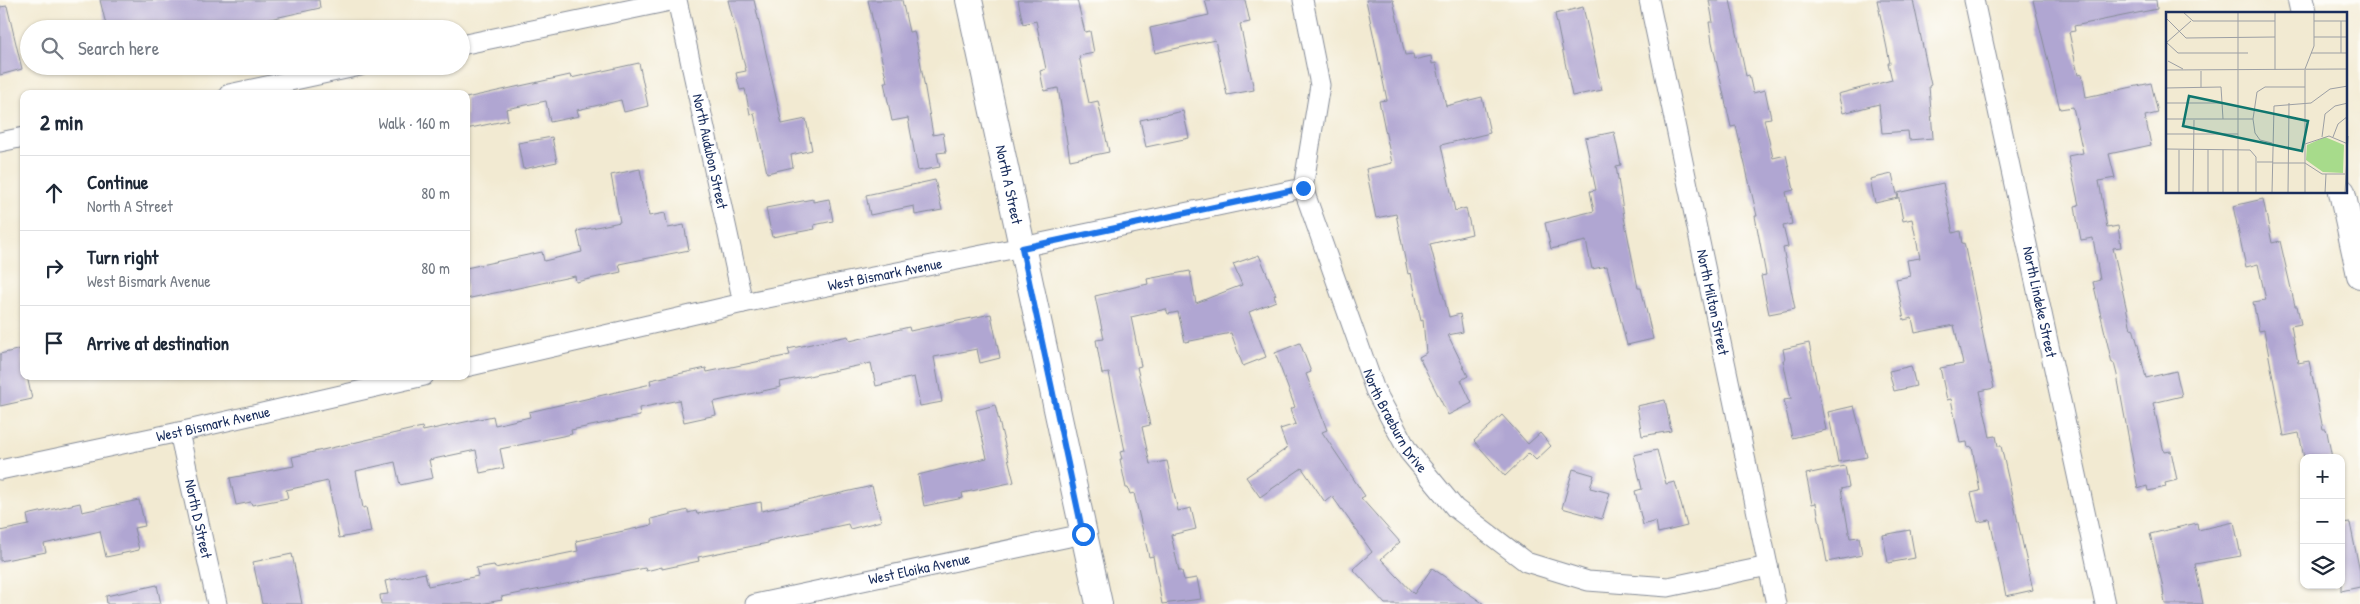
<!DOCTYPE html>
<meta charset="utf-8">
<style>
:root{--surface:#fff;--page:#f2f2f3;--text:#1f2937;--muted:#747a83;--line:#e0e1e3}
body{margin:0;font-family:"Patrick Hand",sans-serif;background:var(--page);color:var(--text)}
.controls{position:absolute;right:15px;bottom:15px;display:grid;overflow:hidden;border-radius:10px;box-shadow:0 1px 4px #0004}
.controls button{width:45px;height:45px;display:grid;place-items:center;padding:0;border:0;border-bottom:1px solid var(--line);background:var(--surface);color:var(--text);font:25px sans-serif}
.stop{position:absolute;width:15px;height:15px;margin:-11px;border:4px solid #1a73e8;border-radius:50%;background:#fff}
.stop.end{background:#1a73e8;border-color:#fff;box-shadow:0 1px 5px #0008}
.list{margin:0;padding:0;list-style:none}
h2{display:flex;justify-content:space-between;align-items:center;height:65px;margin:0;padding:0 20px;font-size:21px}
h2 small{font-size:16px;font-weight:400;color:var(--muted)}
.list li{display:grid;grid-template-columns:32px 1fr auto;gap:15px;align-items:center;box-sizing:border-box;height:75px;padding:0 20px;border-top:1px solid var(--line)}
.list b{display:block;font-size:19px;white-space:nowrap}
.list p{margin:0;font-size:16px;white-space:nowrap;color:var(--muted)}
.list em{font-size:16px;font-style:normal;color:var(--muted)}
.icon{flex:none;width:28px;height:28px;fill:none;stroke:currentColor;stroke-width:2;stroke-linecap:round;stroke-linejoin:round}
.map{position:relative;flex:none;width:2360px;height:604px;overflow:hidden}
.search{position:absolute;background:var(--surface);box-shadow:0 1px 4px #0004;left:20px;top:20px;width:450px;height:55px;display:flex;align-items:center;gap:12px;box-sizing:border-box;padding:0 18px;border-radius:28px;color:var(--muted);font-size:19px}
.panel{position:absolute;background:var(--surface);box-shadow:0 1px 4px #0004;left:20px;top:90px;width:450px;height:290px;border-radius:10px}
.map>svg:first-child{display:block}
.building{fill:#b0a6d2}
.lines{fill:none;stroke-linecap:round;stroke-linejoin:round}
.street-casing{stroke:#868c98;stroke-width:21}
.secondary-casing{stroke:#868c98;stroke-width:28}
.street{stroke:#fff;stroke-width:19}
.secondary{stroke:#fff;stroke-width:26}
.route{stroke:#1a73e8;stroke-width:6}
.labels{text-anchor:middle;stroke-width:4;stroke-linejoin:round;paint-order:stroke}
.street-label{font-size:15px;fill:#1b2f5e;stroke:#fdfcf7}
.inset-road{fill:none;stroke:#9c9fa4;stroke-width:1}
.view{fill:#0f766e;fill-opacity:0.15;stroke:#0f766e;stroke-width:2.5}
.inset-edge{fill:none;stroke:#1b2f5e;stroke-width:2.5}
</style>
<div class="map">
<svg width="2360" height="604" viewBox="0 0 2360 604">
<rect width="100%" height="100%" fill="#fdfcf7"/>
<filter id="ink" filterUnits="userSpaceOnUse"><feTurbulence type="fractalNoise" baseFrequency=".02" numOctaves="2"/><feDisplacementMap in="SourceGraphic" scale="10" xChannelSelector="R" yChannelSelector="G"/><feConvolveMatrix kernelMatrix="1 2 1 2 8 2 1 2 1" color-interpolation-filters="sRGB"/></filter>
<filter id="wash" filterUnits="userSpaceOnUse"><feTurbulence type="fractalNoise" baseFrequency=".0096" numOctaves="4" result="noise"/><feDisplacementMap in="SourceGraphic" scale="20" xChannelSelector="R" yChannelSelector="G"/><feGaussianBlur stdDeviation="1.12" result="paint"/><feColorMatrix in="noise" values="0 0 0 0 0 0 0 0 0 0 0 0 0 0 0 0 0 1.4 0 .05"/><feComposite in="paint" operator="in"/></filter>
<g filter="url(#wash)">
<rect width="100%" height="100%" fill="#f2ead2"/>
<g id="blocks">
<path class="building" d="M100,0H319L320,8L252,23L253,29H107Z
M728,0H754L782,124L806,119L812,150L791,155L793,167L767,173L754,113L750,114L745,89L740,90L736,73L746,71Z
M868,0H902L909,32L914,31L919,54L933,135L943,133L946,152L937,153L940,167L918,171L908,118L892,121L884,82H887Z
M1018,0H1077L1085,32L1090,31L1094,53L1079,56L1089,103L1098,101L1109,152L1070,160L1058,88L1044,91L1040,71L1046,69L1036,21L1023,24Z
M1205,0H1245L1250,22L1240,24L1254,90L1227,95L1215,40L1155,53L1150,28L1209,15Z
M1366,0H1393L1405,55L1413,54L1414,60L1431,56L1432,64L1436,63L1446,106L1482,97L1490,133L1441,145L1455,211L1466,208L1472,234L1430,244L1449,317L1460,314L1463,332L1448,335L1468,376L1461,380L1472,403L1448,415L1419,357L1426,353L1423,320L1421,321L1411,273L1408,274L1396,214L1376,218L1366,169L1392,163L1379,101L1387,100Z
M1709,0H1730L1746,76L1749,75L1753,93L1765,90L1771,118L1764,119L1773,158L1786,155L1794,190L1786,192L1792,224L1783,226L1788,247L1783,248L1795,309L1769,314L1761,276L1766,275L1755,216H1757L1736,126L1731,127L1712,42L1709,22H1713Z
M1877,0H1913L1931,85L1929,86L1933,138L1909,140L1908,131L1882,133L1879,104L1843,113L1838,94L1892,80L1888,63H1890Z
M2033,0H2156L2157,9L2074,26L2075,31L2069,32L2078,75L2082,74L2086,97L2151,83L2158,113L2145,116L2151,145L2109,154L2115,178L2099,181L2107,228L2118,226L2121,247L2113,248L2131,329L2133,328L2138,345L2146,378L2176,371L2182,396L2153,403L2164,452L2171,451L2177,480L2165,483L2166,487L2148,491L2147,486L2138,489L2117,375L2114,363H2112L2093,282L2100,280L2093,238L2081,240L2077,219L2075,206L2079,205L2068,156L2083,153L2073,107L2060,109Z
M7,6L22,69L0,75V7Z
M1583,7L1602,90L1572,96L1555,14Z
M639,63L648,106L624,112L621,100L577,110L579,116L550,122L546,101L506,109L508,120L466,129V98L570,75L571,78Z
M1183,111L1189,138L1146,147L1140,120Z
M1614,132L1621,165L1616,166L1624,217L1638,288H1641L1653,339L1627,345L1607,266L1592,269L1586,241L1551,249L1545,223L1594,211L1590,191L1596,190L1585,138Z
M552,137L557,162L523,169L518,143Z
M640,169L649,216L665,213L668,228L684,225L689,250L619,264L621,272L576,282L575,276L466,299V268L542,252L544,261L582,252L577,231L620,222L611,175Z
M1892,174L1898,198L1875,203L1870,179Z
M935,180L942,210L915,215L914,206L870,215L866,195Z
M1943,183L1953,233L1960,231L1962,244L1964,243L1994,388L1980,391L1990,437L1996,436L1998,446H2001L2033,590L2006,596L1990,520L1978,522L1971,493L1980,491L1972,447L1968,448L1967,442L1960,443L1951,399L1947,400L1940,368L1963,364L1954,325L1915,333L1912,318L1904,320L1896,279L1910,276L1907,260L1920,258L1912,219L1903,221L1898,193Z
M813,199V202L829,199L833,221L814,225L815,229L772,237L766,208Z
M2263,199L2272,243L2280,241L2295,306H2297L2301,324L2291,326L2298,363L2309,361L2323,429H2326L2327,432L2332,458H2304L2299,433L2284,436L2264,330L2259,331L2253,302L2266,300L2258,264L2246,267L2233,206Z
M1259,255L1276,295H1274L1276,301L1249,312L1266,357L1243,366L1231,333L1185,342L1178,312L1168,314L1166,309L1131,317L1141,366L1137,367L1150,425L1142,427L1150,464L1167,461L1178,511L1191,508L1196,529L1171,535L1179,571H1182L1184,580L1197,578L1201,599L1162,604L1153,556L1149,557L1134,493L1130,494L1128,488H1126L1120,459H1122L1120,452L1125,451L1109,373L1102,374L1096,340L1104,339L1095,296L1148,284L1147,279L1190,271L1196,303L1242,285L1233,264Z
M991,314L1000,358L980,363L977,349L934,357L942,402L920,406L914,377L876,386L871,363L780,382L781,387L713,402L716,415L684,422L679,400L639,408L640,416L571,430L572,434L500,449L504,468L480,473L476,450L429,460L433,478L400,485L395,462L356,471L363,508L366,507L371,532L339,538L328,481L286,490L288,498L252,505L251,502L236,505L230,478L294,466L292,457L422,427L423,431L493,416L495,425L530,417L529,412L651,384L650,380L706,368L707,372L790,355L788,349L848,336L850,341L909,327L910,331Z
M1300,343L1311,372L1306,374L1327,430L1322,432L1365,496L1361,498L1400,542L1381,559L1414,594L1432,568L1484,604H1385L1353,569L1372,552L1332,496L1325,502L1302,468L1260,497L1246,477L1287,448L1280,429L1296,424L1290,409L1295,407L1275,353Z
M1809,343L1826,430L1792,438L1784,400L1791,399L1783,360H1785L1783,349Z
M21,349L24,376H27L32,399L0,406V354Z
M1911,366L1916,386L1894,391L1889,371Z
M1665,400L1671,431L1642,436L1637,406Z
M995,405L1014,482L962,493L963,498L924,506L918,475L987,458L976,410Z
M1854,406L1867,457L1838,462L1828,412Z
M1502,415L1528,444L1540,433L1551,446L1536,460L1529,453L1505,476L1474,441Z
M1657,450L1666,484L1675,482L1687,526L1658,533L1656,521L1643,525L1635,491L1642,489L1634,455Z
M1845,466L1849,487L1841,489L1850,538L1859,537L1862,555L1827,562L1816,503L1812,504L1806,474Z
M1573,469L1594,475L1590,488L1610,493L1602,519L1562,508Z
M872,486L881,521L850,529L848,524L768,541V543L698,557L699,561L662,569V567L646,571L645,568L501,597L502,600L480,604H381L380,595L388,594L385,581L425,573L428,586L478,576L476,568L494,565L495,568L578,551L576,541L652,525L651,519L688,510V513L696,511L697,514L761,502L762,511Z
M139,500L145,526L134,528L139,550L106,557L100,531L44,544L46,552L0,561V531L29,525L27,515L80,503L82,512Z
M2234,522L2241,556L2195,564L2203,604H2165L2162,583L2150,534L2197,523L2198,530Z
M2350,523L2360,572V587L2341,591V524Z
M1910,530L1915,558L1888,563L1883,535Z
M292,554L302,604H262L253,562Z
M157,585L161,604H107L106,596Z"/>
</g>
</g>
<g filter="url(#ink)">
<use href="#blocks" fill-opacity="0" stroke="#868c98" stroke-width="1"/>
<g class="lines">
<defs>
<g id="street">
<path id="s1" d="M677,0L743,303"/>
<path id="s2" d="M1303,0L1320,85L1303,188L1375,390L1408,451L1455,508L1526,562L1588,581L1668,587L1768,566"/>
<path id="s3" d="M1649,0L1776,604"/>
<path id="s4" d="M1974,0L2105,604"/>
<path d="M461,45L675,0"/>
<path d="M229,94L360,66"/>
<path d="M0,142L24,137"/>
<path id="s5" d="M466,367L743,303L1022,247L1303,188"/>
<path id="s6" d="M179,432L217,604"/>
<path id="s7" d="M0,470L179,432L424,376"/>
<path id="s8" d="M755,604L1083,534"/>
</g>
<g id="secondary">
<path id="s9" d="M969,0L1099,604"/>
<path d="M2301,0L2304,14"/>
<path d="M2342,192L2360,275"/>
</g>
</defs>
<use href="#street" class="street-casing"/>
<use href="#secondary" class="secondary-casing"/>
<use href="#street" class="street"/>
<use href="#secondary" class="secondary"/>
</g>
</g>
<g class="lines" filter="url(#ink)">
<path class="route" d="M1083,534L1022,248L1303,188"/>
</g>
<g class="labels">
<g class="street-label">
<text dy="5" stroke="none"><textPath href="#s1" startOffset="155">North Audubon Street</textPath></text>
<text dy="5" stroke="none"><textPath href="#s9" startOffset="189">North A Street</textPath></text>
<text dy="5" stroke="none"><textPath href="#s5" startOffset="429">West Bismark Avenue</textPath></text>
<text dy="5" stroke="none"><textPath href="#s3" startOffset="309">North Milton Street</textPath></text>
<text dy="5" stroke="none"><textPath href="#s4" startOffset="309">North Lindeke Street</textPath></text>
<text dy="5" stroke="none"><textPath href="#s2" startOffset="442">North Braeburn Drive</textPath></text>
<text dy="5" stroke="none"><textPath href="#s7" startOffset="218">West Bismark Avenue</textPath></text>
<text dy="5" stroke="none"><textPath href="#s6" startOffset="89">North D Street</textPath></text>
<text dy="5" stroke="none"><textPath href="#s8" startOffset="168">West Eloika Avenue</textPath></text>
</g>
</g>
<g transform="translate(2166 12)">
<rect width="181" height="181" fill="#f2ead2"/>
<path d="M159,125L178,133L177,161L157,160L140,148L141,133Z" fill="#a7db8b"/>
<path class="inset-road" d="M17,0L27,9H109M72,0V181M109,0V58M0,6L20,26L109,25M148,9H182M175,9V41M148,25H182M0,30L12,41H82M0,31L25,9M145,41H182M2,49L17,57M139,57L148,34V0M0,58L182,57M35,59V75M0,76L55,75L57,107M0,91H57M0,107H87M0,122H72M156,125L159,102L169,94L182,91M167,125L172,112L182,104M106,131L94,128L89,121L87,107L91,80L99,75H139M139,132L163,124L182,132M0,137L84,138L90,145V181M13,138V181M42,138V181M57,138V181M91,150H107M107,151H139L156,162H179M27,181L28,108M106,181L108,94L145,91L164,77L182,74M122,181L123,91M139,181V58M159,181L160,162M179,181L182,124"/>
<path class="view" d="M23,84L142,109L136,139L17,114Z"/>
<rect width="181" height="181" class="inset-edge"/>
</g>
</svg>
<div class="controls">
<button>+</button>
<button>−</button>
<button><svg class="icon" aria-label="layers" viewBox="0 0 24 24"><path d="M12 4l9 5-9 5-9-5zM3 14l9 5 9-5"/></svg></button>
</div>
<div class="stop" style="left:1083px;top:534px"></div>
<div class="stop end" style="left:1303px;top:188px"></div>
<div class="search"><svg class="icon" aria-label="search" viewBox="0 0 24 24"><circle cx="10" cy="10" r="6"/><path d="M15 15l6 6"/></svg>Search here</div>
<section class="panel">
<h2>2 min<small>Walk · 160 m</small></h2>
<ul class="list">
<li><svg class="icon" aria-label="ahead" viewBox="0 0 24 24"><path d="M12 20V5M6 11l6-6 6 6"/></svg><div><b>Continue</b><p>North A Street</p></div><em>80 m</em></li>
<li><svg class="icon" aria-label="right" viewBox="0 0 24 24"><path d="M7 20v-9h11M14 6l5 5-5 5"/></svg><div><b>Turn right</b><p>West Bismark Avenue</p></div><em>80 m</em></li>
<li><svg class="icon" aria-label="arrive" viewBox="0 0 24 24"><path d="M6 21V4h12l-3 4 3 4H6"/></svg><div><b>Arrive at destination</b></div></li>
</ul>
</section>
</div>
